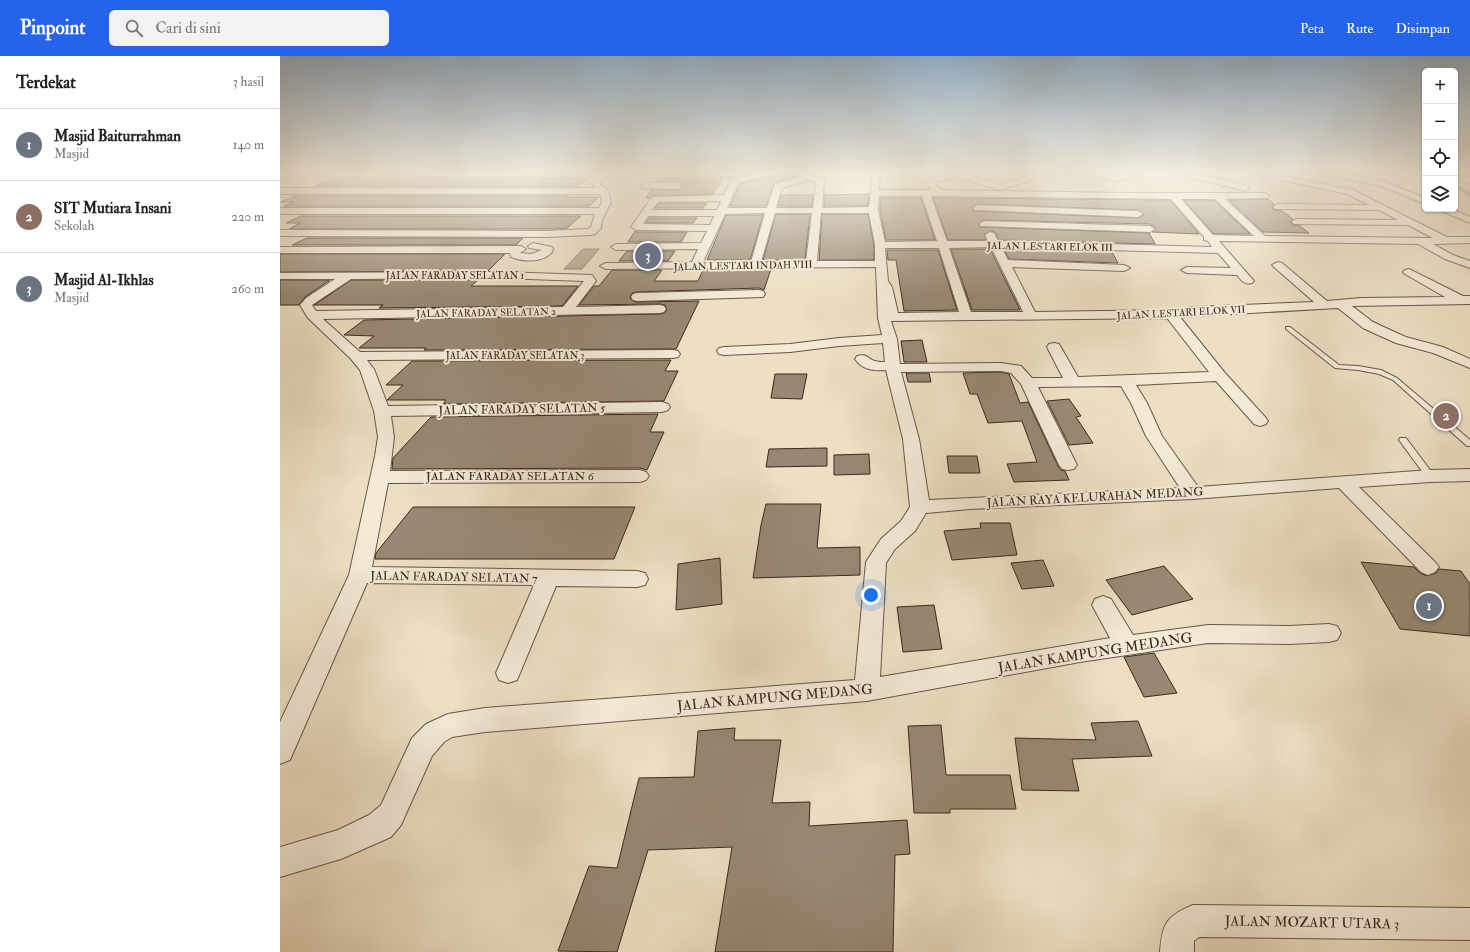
<!DOCTYPE html>
<html lang="id">
<meta charset="utf-8">
<style>
:root{--surface:#fff;--page:#f2f2f2;--text:#202124;--muted:#757577;--line:#e0e0e0;--accent:#2563eb}
body{margin:0;font-family:"IM FELL Double Pica",serif;background:var(--page);color:var(--text)}
.controls{position:absolute;right:12px;top:12px;display:grid;overflow:hidden;border-radius:6px;box-shadow:0 1px 3px #0004}
.controls button{width:36px;height:36px;display:grid;place-items:center;padding:0;border:0;border-bottom:1px solid var(--line);background:var(--surface);color:var(--text);font:20px sans-serif}
.you{position:absolute;left:591px;top:539px;width:14px;height:14px;margin:-10px;border:3px solid #fff;border-radius:50%;background:#1a73e8;box-shadow:0 0 0 6px #1a73e833}
.badge{display:grid;place-items:center;width:26px;height:26px;border-radius:50%;background:var(--accent);color:#fff;font-size:13px;font-weight:700}
.pin{position:absolute;translate:-50% -50%;border:2px solid #fff;box-shadow:0 1px 4px #0006}
.list{margin:0;padding:0;list-style:none}
h2{display:flex;justify-content:space-between;align-items:center;height:52px;margin:0;padding:0 16px;font-size:17px}
h2 small{font-size:13px;font-weight:400;color:var(--muted)}
.list li{display:grid;grid-template-columns:26px 1fr auto;gap:12px;align-items:center;box-sizing:border-box;height:72px;padding:0 16px;border-top:1px solid var(--line)}
.list b{display:block;font-size:15px;white-space:nowrap}
.list p{margin:0;font-size:13px;white-space:nowrap;color:var(--muted)}
.list em{font-size:13px;font-style:normal;color:var(--muted)}
.icon{flex:none;width:22px;height:22px;fill:none;stroke:currentColor;stroke-width:2;stroke-linecap:round;stroke-linejoin:round}
.map{position:relative;flex:none;width:1190px;height:896px;overflow:hidden}
header{display:flex;align-items:center;gap:24px;box-sizing:border-box;height:56px;padding:0 20px;background:var(--accent);color:#fff}
header strong{font-size:19px}
nav{display:flex;gap:22px;margin-inline-start:auto;font-size:14px}
.search{width:280px;height:36px;background:var(--page);display:flex;align-items:center;gap:10px;box-sizing:border-box;padding:0 14px;border-radius:6px;color:var(--muted);font-size:15px}
main{display:flex}
aside{flex:1;background:var(--surface)}
.map>svg:first-child{display:block}
.water{fill:#b0a18a;stroke:#81715e}
.lines{fill:none;stroke-linecap:round;stroke-linejoin:round}
.stream{stroke:#81715e;stroke-width:3.5}
.building{fill:#978873;stroke:#3b2a1c;fill-rule:evenodd}
.lane-casing{stroke:#675746;stroke-width:2}
.street-casing{stroke:#675746;stroke-width:2}
.lane{fill:#f3ead8;fill-rule:evenodd}
.street{fill:#f3ead8;fill-rule:evenodd}
.labels{text-anchor:middle;stroke-width:4;stroke-linejoin:round;paint-order:stroke}
.far-street-label{font-size:10px;fill:#3b2a1c;stroke:#f3ead8}
.street-label{font-size:12px;fill:#3b2a1c;stroke:#f3ead8}
.near-street-label{font-size:14px;fill:#3b2a1c;stroke:#f3ead8}
</style>
<header>
<strong>Pinpoint</strong>
<div class="search"><svg class="icon" aria-label="search" viewBox="0 0 24 24"><circle cx="10" cy="10" r="6"/><path d="M15 15l6 6"/></svg>Cari di sini</div>
<nav><a>Peta</a><a>Rute</a><a>Disimpan</a></nav>
</header>
<main>
<aside>
<h2>Terdekat<small>3 hasil</small></h2>
<ul class="list">
<li><span class="badge" style="background:#6b7280">1</span><div><b>Masjid Baiturrahman</b><p>Masjid</p></div><em>140 m</em></li>
<li><span class="badge" style="background:#8d6e63">2</span><div><b>SIT Mutiara Insani</b><p>Sekolah</p></div><em>220 m</em></li>
<li><span class="badge" style="background:#6b7280">3</span><div><b>Masjid Al-Ikhlas</b><p>Masjid</p></div><em>260 m</em></li>
</ul>
</aside>
<div class="map">
<svg width="1190" height="896" viewBox="0 0 1190 896">
<rect width="100%" height="100%" fill="#ecdfc3"/>
<filter id="stains"><feTurbulence type="fractalNoise" baseFrequency=".005" numOctaves="4"/><feColorMatrix values="0 0 0 0 .2 0 0 0 0 .09 0 0 0 0 .02 0 0 0 .5 -.17"/></filter>
<radialGradient id="worn" r=".72"><stop offset=".6" stop-color="#630" stop-opacity="0"/><stop offset="1" stop-color="#630" stop-opacity=".3"/></radialGradient>
<path class="water" d="M303,193H319L302,213H284Z"/>
<g class="lines">
<path class="stream" d="M1175,129L1190,139"/>
</g>
<path class="building" d="M498,116H522L517,118V120L494,128L486,150H450L460,128L496,119Z
M379,122H444L433,138L372,140L370,142H366L371,134H398L404,130L398,126H377Z
M52,123H308L298,130H35Z
M589,138L588,150H544V139Z
M501,139H533L532,150H498Z
M15,140H288L287,141H319L310,150H4L14,146H1Z
M600,142H641L655,184H606L600,154Z
M653,142L890,144L919,178L872,176L876,172L870,168L704,164L698,168L700,171L869,177L875,188L719,184L715,176L710,175L704,179L706,184H668ZM698,148L858,154L864,159L858,162L694,155L692,152Z
M988,143L994,148L992,151L994,154L1002,155L1013,163L1010,166L1013,169L1020,170L1029,177L983,176L949,144Z
M904,144H934L970,178H934Z
M379,147H427L423,152H375Z
M496,158H530L525,204H483Z
M542,158H588L594,189V204H539Z
M446,159H483L470,204H427Z
M21,160H301L287,172L274,173H9L20,167H6Z
M369,162H417L413,167H366Z
M355,175L356,176H407L401,186H348Z
M27,182H243L236,189H12Z
M671,193H710L740,254H692Z
M724,193L832,196L838,207L729,203Z
M607,194H658L677,254L624,255L616,204H608Z
M347,195H395L388,205H339Z
M0,198H225L208,215L0,216Z
M491,213L484,234L479,232L357,236L352,237L350,242L353,245L357,246L419,245L396,293L144,294L146,292H79L94,280L64,279L84,264L380,258L384,257L387,254L385,249L380,248L299,249L314,230H319L332,214H382L374,225H418L423,214Z
M0,224H50L25,241L19,249H0Z
M71,224H198L191,230H298L282,250L99,252L103,249H34Z
M642,284L647,306H624L621,285Z
M391,304L385,315H398L384,345L163,348L166,344H107L123,329H106L132,305Z
M721,316L729,318L740,347L748,346L778,410L781,414L785,415L789,424L734,426L727,408L757,406L742,365L708,367L697,338H690L683,317Z
M626,317H649L651,326H628Z
M495,318H527L522,343L491,342Z
M789,343L801,360L796,361L813,387L789,389L767,345Z
M378,358L370,376H384L367,414L360,412L112,413L113,402L151,361Z
M547,392V410L486,411L489,393Z
M589,398L590,418L554,419V399Z
M667,400H697L700,417H669Z
M486,448H541L537,492L580,491V519L473,522L481,469Z
M133,451H355L334,503H95L96,497Z
M700,467H730L737,499L672,504L664,475L701,472Z
M440,502L442,548L396,554L398,508Z
M763,504L774,530L742,533L731,507Z
M1081,506L1134,511L1140,517L1147,520L1156,517L1159,513L1181,515L1190,528V580L1120,573Z
M884,510L913,543L852,559L826,524Z
M654,549L662,593L623,596L617,551Z
M874,597L897,637L864,641L844,601Z
M858,665L872,700L792,703L799,735L742,734L735,682L816,684L811,667Z
M661,669L666,719H730L736,753H670V757H634L628,670Z
M455,672L454,684H501L492,747L530,746L529,770L627,764L630,798L615,799L613,896H435L452,791L368,794L337,896L278,895L309,810L337,812L359,722L414,721L418,675Z"/>
<g class="lines">
<defs>
<path id="lane" d="M1072,116H1077L1092,120L1088,125L1086,124L1088,121Z
M1006,271H1010L1059,309L1078,310L1101,314L1117,322L1190,384V390H1187L1113,324L1099,318L1078,314L1055,312L1006,273Z
M1120,382H1126L1153,418L1154,420L1153,422H1147L1119,384Z"/>
<path id="street" d="M0,116L323,117L327,119L320,128L328,135L331,146L322,164L321,172L315,178L311,179L266,181L0,180V174L266,175L308,173L311,171L315,158H0V152H319L322,146L320,138H0V132H316L312,128L316,121L3,120H0Z
M463,116L461,121L485,116H497L496,118L458,127L447,152H487L495,128L520,121L518,119L522,117L533,119L544,125L542,152L589,151L593,116L600,117L599,134H652L645,125L646,123L667,118L664,116H677L720,128L758,117H761V121L720,134L676,121L654,126L661,134L847,137H985L989,140L988,142L945,143L985,180L1153,182L1128,169L1014,168L1012,166L1014,164L1017,163L1118,164L1099,154L995,153L993,151L995,149L998,148L1089,149L1067,138L996,123L995,121L999,119L1073,134L1167,181H1190V187L1153,188L1173,199L1190,205V212L1165,203L1138,188L939,185L974,225L972,227C964,229 962,225 957,219L907,217L901,214L907,211L951,212L938,197L721,191L728,204L844,209L850,212L844,215L732,211L755,256L891,254L915,251L1034,246L994,211L992,209L998,206L1002,207L1047,245L1081,242L1165,241L1125,218L1123,216L1125,214L1129,213L1183,240H1190V248L1072,250L1093,266L1108,273L1126,281L1163,291L1190,303V312L1153,297L1116,287L1098,279L1083,272L1058,252L900,261L945,317L986,362L988,365L986,368L980,370L974,368L936,325L856,329L867,347L882,380L918,431L1150,414L1190,413V425L1150,426L1079,431L1155,506L1159,511L1155,516L1148,519L1141,516L1059,432L913,443L690,453L646,457L635,475L615,493L606,507L600,621L830,582L812,549L815,543L823,540L831,543L853,579L928,569L1009,570L1049,568L1057,570L1061,577L1057,584L1049,586L1009,588L928,587L800,606L587,645L205,676L172,681L164,686L152,700L121,769L111,781L61,803L0,821V791L58,774L89,759L101,749L132,682L146,668L168,658L205,652L575,624L586,506L601,483L621,465L630,451L623,383L606,314C594,315 582,314 575,303L577,300C588,297 587,303 595,305C598,306 602,306 605,306L603,287L559,290L510,296L444,299L439,298L437,295L439,292L444,291L510,288L559,282L602,279L598,262L596,211L326,213L320,210L326,207L412,206L418,193L336,194L331,191L336,188L421,187L427,175L356,174L351,171L372,141L444,139L453,120L380,121L376,119L377,117ZM529,124L536,126L533,152H496L502,132ZM599,140H642L657,185L605,186L598,154ZM651,140L891,143L924,181V184L928,185L932,191L718,185L714,177L710,176L705,179L708,185H667ZM901,143H935L974,180L933,179ZM441,145L437,154H372L378,146ZM485,157L471,206H423L445,158ZM495,157H532L526,205L481,206ZM541,157H589L595,189V205H537ZM368,160H434L430,169L363,168ZM711,191L743,256H691L669,192ZM605,192H659L679,256L618,257L612,231L608,225ZM887,262L929,316L798,321L779,288L774,287L769,288L767,291L783,322H752L741,310L721,307L620,308L617,283L611,265ZM721,315L731,317L741,328L779,409L782,413L788,414L794,413L797,409L758,331L841,330L851,347L866,380L900,432L649,444L639,383L621,316Z
M813,116C819,115 821,117 827,119C831,120 837,119 842,119L840,116H848L851,121C842,128 820,125 813,116Z
M900,116H911L968,130L969,132L965,135L913,122Z
M1040,116H1054L1103,125L1145,142V148L1101,130L1044,118Z
M1176,116H1184L1190,121V127H1187Z
M365,127H398L402,130L398,133L362,132L361,130L362,128Z
M698,149L858,155L863,158L858,161L695,154L693,152Z
M1159,153H1172L1190,161V167L1161,155Z
M704,165L870,170L875,173L870,176L701,170L699,168Z
M253,187L272,191L273,193L272,196C263,207 243,206 231,201L230,197H0V191L241,190L246,193L240,197L251,198L262,194L249,192L248,190Z
M220,216L312,219L316,225L296,251L380,249L384,250L386,253L384,256L380,257L43,263L80,296L393,294L398,295L400,298L398,301L393,302L87,304L94,313L108,350L382,346L388,348L390,351L388,354L382,356L111,360L114,381L110,415L360,414L366,416L369,420L366,424L360,426L108,427L92,511L357,515L365,517L368,523L365,529L357,531L276,530L240,617L237,624L228,627L219,624L216,617L254,529L87,527L10,704L0,708V666L69,519L95,400L98,381L94,355L80,314L71,303L28,262L20,249L26,242L55,223H0V217ZM220,222L304,225L283,251L36,255L32,249L71,223Z
M479,234L483,235L485,238L483,241L357,245L353,244L351,241L353,238L357,237Z
M913,849L1190,852V884L919,881L914,885V896H880C882,868 886,860 913,849Z"/>
</defs>
<use href="#lane" class="lane-casing"/>
<use href="#street" class="street-casing"/>
<use href="#lane" class="lane"/>
<use href="#street" class="street"/>
</g>
<linearGradient id="sky" x2="0" y2="1"><stop stop-color="#91acc2"/><stop offset="0.48" stop-color="#f6f1e4"/><stop offset="1" stop-color="#f6f1e4" stop-opacity="0"/></linearGradient>
<rect width="1190" height="241" fill="url(#sky)"/>
<g class="labels">
<g class="far-street-label">
<text transform="translate(770 190) rotate(1)" y="4">JALAN LESTARI ELOK III</text>
<text transform="translate(463 209) rotate(-1)" y="4">JALAN LESTARI INDAH VIII</text>
<text x="175" y="223">JALAN FARADAY SELATAN 1</text>
<text transform="translate(206 256) rotate(-1)" y="4">JALAN FARADAY SELATAN 2</text>
<text transform="translate(901 256) rotate(-3)" y="4">JALAN LESTARI ELOK VII</text>
<text x="235" y="303">JALAN FARADAY SELATAN 3</text>
</g>
<g class="street-label">
<text transform="translate(242 353) rotate(-1)" y="4">JALAN FARADAY SELATAN 5</text>
<text x="230" y="424">JALAN FARADAY SELATAN 6</text>
<text transform="translate(815 441) rotate(-3)" y="4">JALAN RAYA KELURAHAN MEDANG</text>
<text transform="translate(174 521) rotate(1)" y="4">JALAN FARADAY SELATAN 7</text>
</g>
<g class="near-street-label">
<text transform="translate(815 596) rotate(-9)" y="5">JALAN KAMPUNG MEDANG</text>
<text transform="translate(495 641) rotate(-5)" y="5">JALAN KAMPUNG MEDANG</text>
<text transform="translate(1032 866) rotate(1)" y="5">JALAN MOZART UTARA 3</text>
</g>
</g>
<rect width="100%" height="100%" filter="url(#stains)"/>
<rect width="100%" height="100%" fill="url(#worn)"/>
</svg>
<div class="controls">
<button>+</button>
<button>−</button>
<button><svg class="icon" aria-label="locate" viewBox="0 0 24 24"><circle cx="12" cy="12" r="6"/><path d="M12 2v4M12 18v4M2 12h4M18 12h4"/></svg></button>
<button><svg class="icon" aria-label="layers" viewBox="0 0 24 24"><path d="M12 4l9 5-9 5-9-5zM3 14l9 5 9-5"/></svg></button>
</div>
<div class="you"></div>
<div class="pin badge" style="left:1149px;top:550px;background:#6b7280">1</div>
<div class="pin badge" style="left:1166px;top:360px;background:#8d6e63">2</div>
<div class="pin badge" style="left:368px;top:200px;background:#6b7280">3</div>
</div>
</main>
